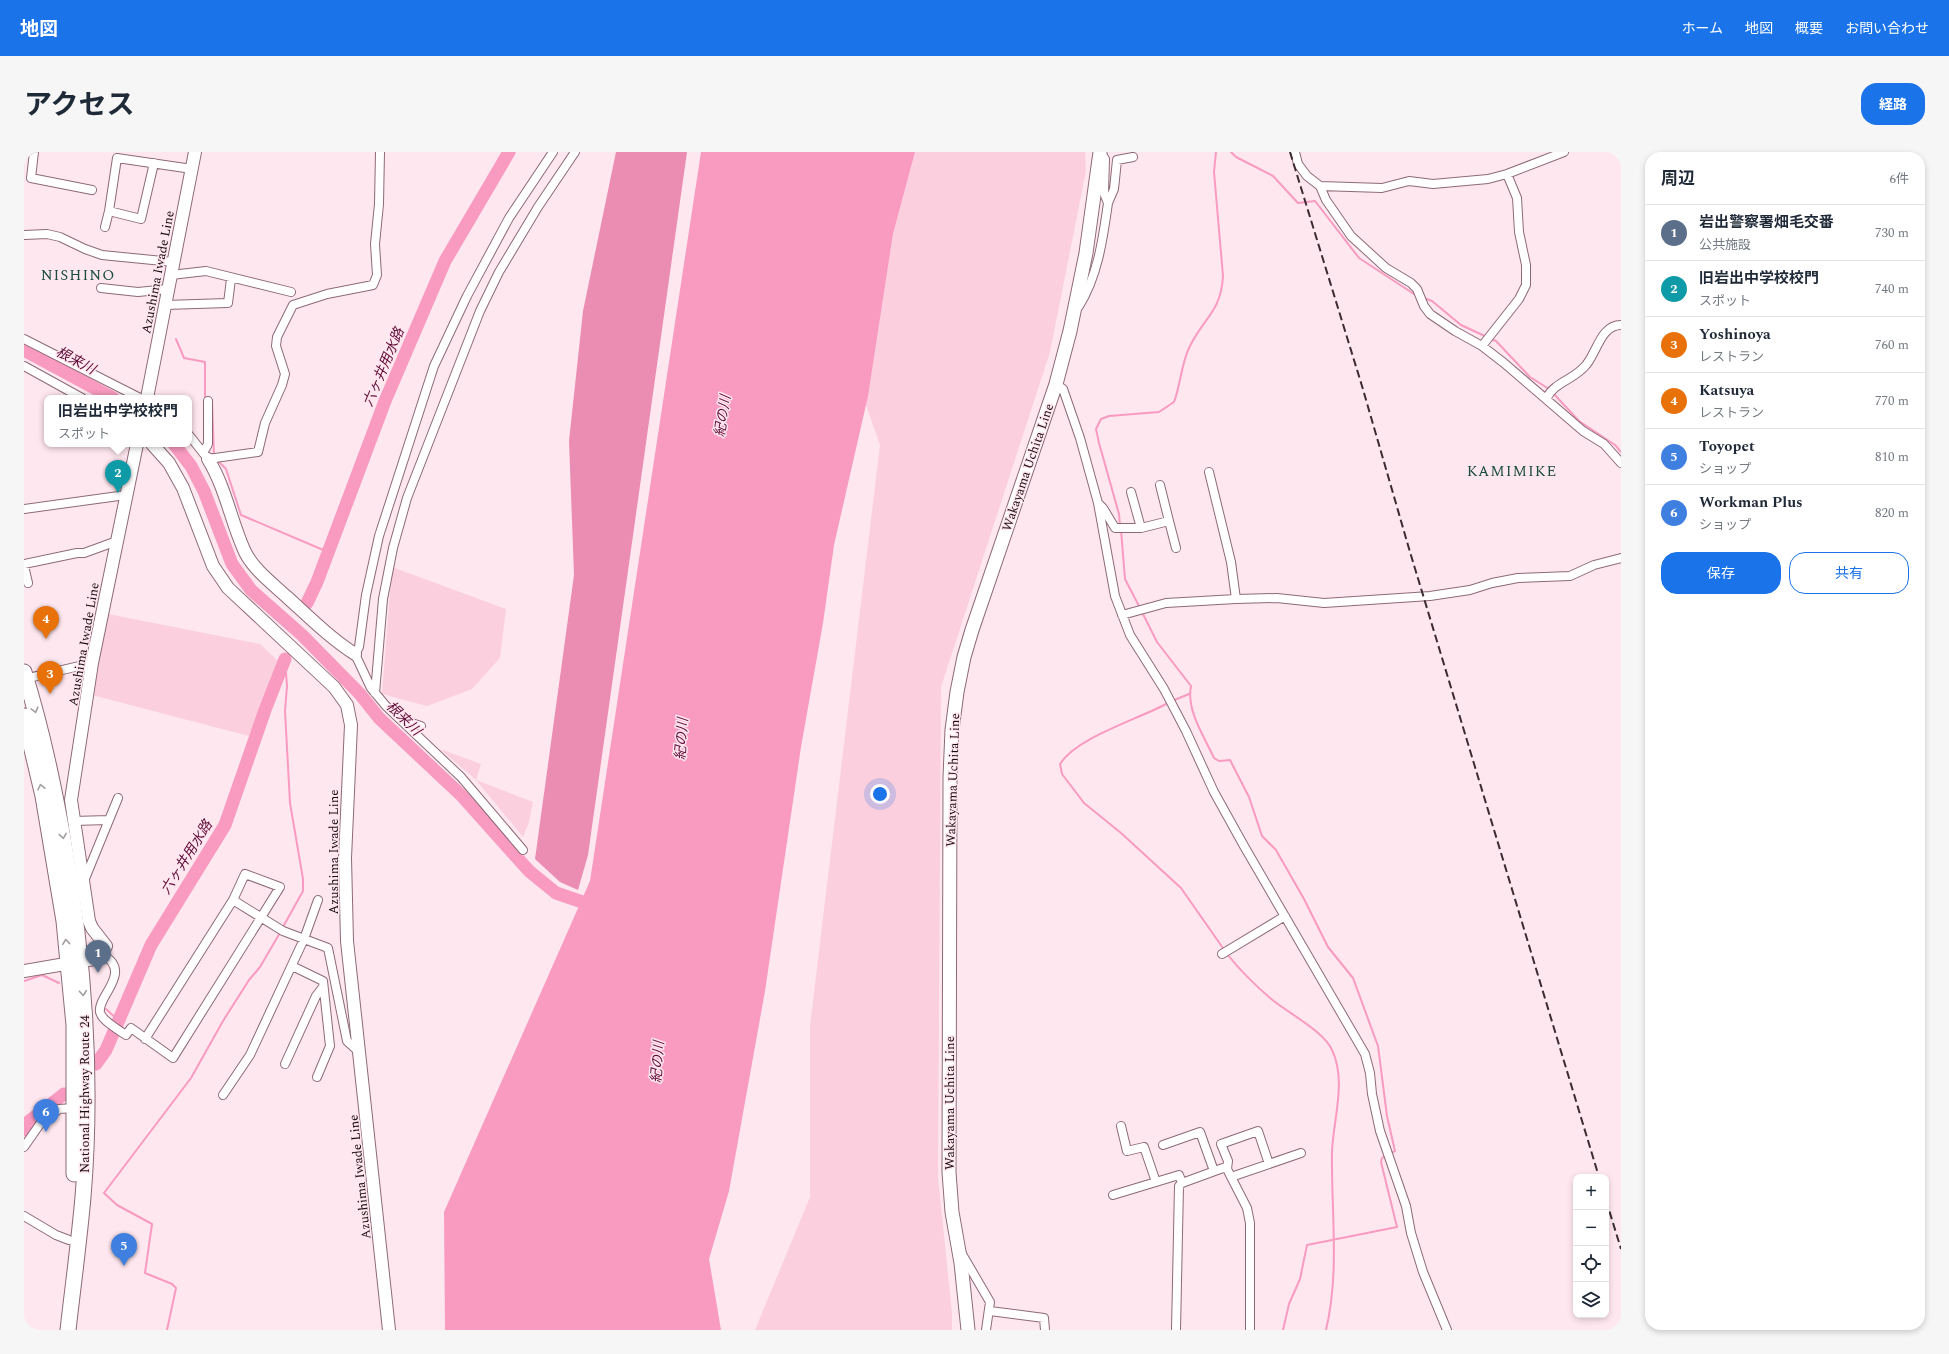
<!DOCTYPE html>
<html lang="ja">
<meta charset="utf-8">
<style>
:root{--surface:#fff;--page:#f6f6f7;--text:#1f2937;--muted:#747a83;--line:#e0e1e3;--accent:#1a73e8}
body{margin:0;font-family:Spectral,"Noto Sans JP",serif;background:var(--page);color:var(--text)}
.controls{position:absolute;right:12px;bottom:12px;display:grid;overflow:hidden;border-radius:8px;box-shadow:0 2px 6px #0003}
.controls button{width:36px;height:36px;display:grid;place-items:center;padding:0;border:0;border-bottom:1px solid var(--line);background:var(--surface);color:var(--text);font:20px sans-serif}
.you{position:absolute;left:856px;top:642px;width:14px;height:14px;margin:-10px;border:3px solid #fff;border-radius:50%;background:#1a73e8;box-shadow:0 0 0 6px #1a73e833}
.badge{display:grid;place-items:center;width:26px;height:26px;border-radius:50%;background:var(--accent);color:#fff;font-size:13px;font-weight:700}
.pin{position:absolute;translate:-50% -33px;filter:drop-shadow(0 1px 2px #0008)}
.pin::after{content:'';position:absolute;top:21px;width:14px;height:12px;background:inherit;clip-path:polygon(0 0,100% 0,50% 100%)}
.popup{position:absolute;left:20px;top:243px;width:148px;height:52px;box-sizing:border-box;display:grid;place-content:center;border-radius:8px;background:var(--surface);filter:drop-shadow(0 1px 3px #0005);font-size:13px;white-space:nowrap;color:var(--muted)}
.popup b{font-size:15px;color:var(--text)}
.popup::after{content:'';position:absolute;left:50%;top:100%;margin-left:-8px;border:8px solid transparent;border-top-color:var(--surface)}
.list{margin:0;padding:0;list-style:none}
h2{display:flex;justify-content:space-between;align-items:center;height:52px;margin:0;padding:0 16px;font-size:17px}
h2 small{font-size:13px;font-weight:400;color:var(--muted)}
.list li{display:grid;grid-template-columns:26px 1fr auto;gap:12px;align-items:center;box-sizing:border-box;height:56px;padding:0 16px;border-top:1px solid var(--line)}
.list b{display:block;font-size:15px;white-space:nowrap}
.list p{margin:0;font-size:13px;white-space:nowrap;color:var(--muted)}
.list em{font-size:13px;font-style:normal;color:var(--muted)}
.actions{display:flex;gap:8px;padding:12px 16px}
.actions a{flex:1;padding:9px 0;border:1px solid var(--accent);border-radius:16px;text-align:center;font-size:14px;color:var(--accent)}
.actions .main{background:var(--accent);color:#fff}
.icon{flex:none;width:22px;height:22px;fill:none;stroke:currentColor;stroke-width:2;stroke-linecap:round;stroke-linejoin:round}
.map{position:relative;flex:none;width:1597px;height:1178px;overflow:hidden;border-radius:16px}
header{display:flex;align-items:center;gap:24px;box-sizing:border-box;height:56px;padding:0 20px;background:var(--accent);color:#fff}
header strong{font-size:19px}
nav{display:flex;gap:22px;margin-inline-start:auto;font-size:14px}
.intro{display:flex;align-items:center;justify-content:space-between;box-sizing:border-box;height:96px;padding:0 24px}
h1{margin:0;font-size:28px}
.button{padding:10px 18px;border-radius:16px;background:var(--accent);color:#fff;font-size:14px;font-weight:700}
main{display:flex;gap:24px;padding:0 24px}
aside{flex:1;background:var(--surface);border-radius:16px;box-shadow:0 2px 6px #0003}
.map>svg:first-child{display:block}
.green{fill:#fbcfde}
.forest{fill:#eb8db3}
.water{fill:#f99ac0}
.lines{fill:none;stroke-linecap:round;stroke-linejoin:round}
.stream{stroke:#f99ac0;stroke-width:2}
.river{stroke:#f99ac0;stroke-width:13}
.street-casing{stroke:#8d6a77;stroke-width:10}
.secondary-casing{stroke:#8d6a77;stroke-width:14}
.primary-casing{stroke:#8d6a77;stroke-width:15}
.highway-casing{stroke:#8d6a77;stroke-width:17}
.street{stroke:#fff;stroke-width:8}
.secondary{stroke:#fff;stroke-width:12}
.primary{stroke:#fff;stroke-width:13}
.highway{stroke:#fff;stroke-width:15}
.rail{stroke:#3b2c32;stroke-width:2;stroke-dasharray:8 4;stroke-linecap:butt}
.oneway{stroke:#a39ea0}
.labels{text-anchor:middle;stroke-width:3;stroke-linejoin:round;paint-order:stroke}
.street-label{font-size:13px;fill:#1a0d12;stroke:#ffe7ef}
.water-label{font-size:14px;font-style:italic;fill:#600d38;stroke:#ffe7ef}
.quarter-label{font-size:15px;letter-spacing:1px;fill:#1a4c3c;stroke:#ffe7ef}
</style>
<header>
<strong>地図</strong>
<nav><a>ホーム</a><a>地図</a><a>概要</a><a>お問い合わせ</a></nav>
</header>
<div class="intro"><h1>アクセス</h1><a class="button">経路</a></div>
<main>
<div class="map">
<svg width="1597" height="1178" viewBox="0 0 1597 1178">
<rect width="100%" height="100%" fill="#ffe7ef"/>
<path class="green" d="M891,0H1061L1062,19L1026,200L917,535L914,1025L928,1161V1178H731L786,1045V874L856,293L842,253L869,82Z
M368,415L482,457L476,506L448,537L403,554L358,542Z
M84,462L236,492L255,510L225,584L68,543Z
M416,597L457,612L452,628L509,650L505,670L499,685L452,628Z"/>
<path class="forest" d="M592,0H663L564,703L554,738L536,730L511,707L550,423L545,289L559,159Z"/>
<path class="water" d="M677,0H891L869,82L844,244L810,393L799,471L777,595L741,839L705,1039L685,1107L697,1178H421L420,1060L566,729Z"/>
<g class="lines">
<path class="stream" d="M1207,0L1212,5L1249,24L1274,51L1291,49L1335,106L1393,144
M1400,146L1408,149L1437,173L1463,185
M152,187L160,206L181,210V247L188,248L190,304
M1467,187L1472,189L1506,225L1525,237
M1528,240L1555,269L1591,293L1597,300
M193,308L202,317L217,363L304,400
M1096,374L1095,362L1075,291L1072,277L1077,267L1085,264L1135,260L1150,250C1157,232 1157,211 1166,194C1180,165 1197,160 1199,124L1190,20L1192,0
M1097,378L1101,427L1116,456
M1118,460L1133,490L1167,534C1162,558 1180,584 1190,606L1195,609L1206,608L1225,645L1238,684L1252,698L1280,747L1304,795L1329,826L1354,894L1363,964L1371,999L1367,1001
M1148,549L1165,542
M1144,551C1115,567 1053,585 1036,612L1038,622L1060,651L1097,681L1157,736L1201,799
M259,775L279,739V727L266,651L261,559L263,534L261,507
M1203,802C1215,817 1231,833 1246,846C1262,860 1300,879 1308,898C1323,929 1309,968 1308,1000C1307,1060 1316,1119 1302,1178
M0,829L18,823L35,831
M82,857L94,868
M143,1178L152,1136L148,1132L121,1121L128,1072L93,1053L80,1041L167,926L199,869L225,828L236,815L257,779
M1259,1178L1265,1152L1276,1127L1283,1093L1373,1075L1357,1010L1358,1006L1363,1003"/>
<path class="river" d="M0,198L89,246
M150,292L167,314L180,339L208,412L227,438L278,483L336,542L355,566L437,643L505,719L532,741L573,755
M283,451L293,430L361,249L421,109L485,0
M72,912L82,898L127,793L201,673L241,558L261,507
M0,978L3,971L40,942"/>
<defs>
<path id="street" d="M10,0L7,26L68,38
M1271,0L1274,12L1283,24L1296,34L1302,48L1327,84L1362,116L1387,131L1393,137L1400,154L1406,162L1431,179L1458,194L1480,211L1559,279L1580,292L1597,311
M1079,4L1081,7L1080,41L1084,51L1090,37L1093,8L1109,5
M1296,34L1358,36L1385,29L1409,32L1464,27L1483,22L1540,0
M85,59L93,6L168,17
M81,75L85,59L117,67L130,11
M0,83L23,82L36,85L61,97L78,103L149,110
M147,123L182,119L267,140
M77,136L114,140L144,137
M141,153L204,151L207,127
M1052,155L1055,154C1074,124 1079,86 1084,51
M0,187L116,246
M1458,194L1495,147L1502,133V113L1495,80L1493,46L1483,22
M0,214L58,246
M1032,232L1039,237L1056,286L1074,351L1091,444L1106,483L1140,537L1162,579L1190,640L1220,694L1341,902L1346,921L1348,942L1356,979L1382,1054L1387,1081L1399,1120L1423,1178
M1522,247C1530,230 1550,228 1562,213C1573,200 1577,173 1597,173
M165,283L184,307L234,300L241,271L258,233L261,222L252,194L253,185L269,153L303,142L349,133L353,123L351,92L355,52L356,0
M179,301L184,292V249
M1185,320L1207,410L1212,447
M1075,352L1079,356L1091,376H1117L1107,340
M0,357L102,343
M1145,369L1152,396
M1117,376L1145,369L1136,333
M0,412L53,401H60L93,389
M0,414L4,431
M1098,463L1142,451L1212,447L1253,446L1300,451L1406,444L1446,438L1468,431L1494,426L1546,424L1570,413L1597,406
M0,527L68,511
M351,541L359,447L369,396L383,346L456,159L475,120L514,55L551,0
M378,568L397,574
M49,669L85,668
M499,698L437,625L362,554L347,536L331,502L335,495L342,443L355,384L410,214L443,144L485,66L529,0
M60,729L94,646
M209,748L259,779L304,796L323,889L335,900
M78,802C110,820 73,844 76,860C78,869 95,878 102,883L107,876L149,906L256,735L221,722L209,748L121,887
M1198,802L1261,764
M268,814L299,829L306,894L293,925
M261,912L292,844L299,835
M199,943L226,903L280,787L294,748
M1097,974L1103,999L1120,995L1132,1030
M1139,993L1176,980L1190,1019
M0,995L16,972L35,957L50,956
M1207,1025L1277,1001
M1089,1043L1155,1023L1158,1031
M0,1064L32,1083L45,1088
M938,1102L966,1150L962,1178
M966,1159L1020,1166L1021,1178
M1152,1178L1155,1034L1158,1031L1199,1016L1203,1017
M1226,1178V1071L1223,1056L1203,1017L1204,1009L1197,992L1234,979L1245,1012"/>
<path id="secondary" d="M123,246L171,0
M128,292L145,311L159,336L189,414L204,436L310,535L323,553L327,573L321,706L323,789L365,1178
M184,307C202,336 207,370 221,400C230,418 249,432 263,445C285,465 306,486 331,502
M0,819L70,807L78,802L82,794L68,776L65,769L47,648L68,511L113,292"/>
<path id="primary" d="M944,1178L937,1111L928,1060L925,1020L926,625L928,578L933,540L940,505L948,478L1032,232L1046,179L1062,101L1076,0"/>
<path id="highway" d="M0,520C17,574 29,630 39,686C60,804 69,925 59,1045C55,1090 49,1134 44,1178
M0,564L19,644L40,769L50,873V1022"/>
</defs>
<use href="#street" class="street-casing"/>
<use href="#secondary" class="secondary-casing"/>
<use href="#primary" class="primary-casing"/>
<use href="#highway" class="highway-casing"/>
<use href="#street" class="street"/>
<use href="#secondary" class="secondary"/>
<use href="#primary" class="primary"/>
<use href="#highway" class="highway"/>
<path class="rail" d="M1266,0L1338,234L1386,400L1575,1025
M1582,1048L1597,1097"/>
</g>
<defs><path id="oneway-chevron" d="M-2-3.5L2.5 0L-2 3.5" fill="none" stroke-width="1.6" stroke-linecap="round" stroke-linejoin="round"/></defs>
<g class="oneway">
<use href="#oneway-chevron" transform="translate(11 558) rotate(75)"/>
<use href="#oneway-chevron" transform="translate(17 635) rotate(-103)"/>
<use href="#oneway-chevron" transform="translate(39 684) rotate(80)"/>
<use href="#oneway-chevron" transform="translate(42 790) rotate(-96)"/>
<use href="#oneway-chevron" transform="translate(59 841) rotate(85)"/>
</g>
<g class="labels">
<g class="street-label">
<text transform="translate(133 120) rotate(-79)" y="5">Azushima Iwade Line</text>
<text transform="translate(1003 315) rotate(-71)" y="5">Wakayama Uchita Line</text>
<text transform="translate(59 492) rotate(-80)" y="5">Azushima Iwade Line</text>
<text transform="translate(928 628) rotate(-88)" y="5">Wakayama Uchita Line</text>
<text transform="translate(309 700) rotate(-90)" y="5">Azushima Iwade Line</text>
<text transform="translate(60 942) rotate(-90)" y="5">National Highway Route 24</text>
<text transform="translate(925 951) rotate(-90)" y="5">Wakayama Uchita Line</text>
<text transform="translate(335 1025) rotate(-96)" y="5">Azushima Iwade Line</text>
</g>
<g class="water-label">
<text transform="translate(52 208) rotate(28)" y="5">根来川</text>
<text transform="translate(359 215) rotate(-67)" y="5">六ヶ井用水路</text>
<text transform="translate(698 264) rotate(-81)" y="5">紀の川</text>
<text transform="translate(380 566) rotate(44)" y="5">根来川</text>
<text transform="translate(657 587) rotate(-86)" y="5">紀の川</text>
<text transform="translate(162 705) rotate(-58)" y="5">六ヶ井用水路</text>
<text transform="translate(633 910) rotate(-86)" y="5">紀の川</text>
</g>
<g class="quarter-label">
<text x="54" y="128">NISHINO</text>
<text x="1488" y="324">KAMIMIKE</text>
</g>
</g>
</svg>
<div class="controls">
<button>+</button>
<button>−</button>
<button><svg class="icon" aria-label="locate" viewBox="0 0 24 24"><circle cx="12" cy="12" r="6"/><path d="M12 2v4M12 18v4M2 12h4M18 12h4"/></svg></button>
<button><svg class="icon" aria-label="layers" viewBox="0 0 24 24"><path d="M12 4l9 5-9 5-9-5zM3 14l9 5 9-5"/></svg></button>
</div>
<div class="you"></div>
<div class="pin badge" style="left:74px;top:821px;background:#5c6f8a">1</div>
<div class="pin badge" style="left:94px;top:341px;background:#0f9aa8">2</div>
<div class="popup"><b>旧岩出中学校校門</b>スポット</div>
<div class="pin badge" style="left:26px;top:542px;background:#e8710a">3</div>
<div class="pin badge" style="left:22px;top:487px;background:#e8710a">4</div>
<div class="pin badge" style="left:100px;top:1114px;background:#3f7fe0">5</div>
<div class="pin badge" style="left:22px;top:980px;background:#3f7fe0">6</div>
</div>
<aside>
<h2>周辺<small>6件</small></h2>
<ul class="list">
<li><span class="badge" style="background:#5c6f8a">1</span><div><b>岩出警察署畑毛交番</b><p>公共施設</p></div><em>730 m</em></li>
<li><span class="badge" style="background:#0f9aa8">2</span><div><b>旧岩出中学校校門</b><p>スポット</p></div><em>740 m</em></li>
<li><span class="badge" style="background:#e8710a">3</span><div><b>Yoshinoya</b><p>レストラン</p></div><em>760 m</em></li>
<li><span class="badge" style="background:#e8710a">4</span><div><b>Katsuya</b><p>レストラン</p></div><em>770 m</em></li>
<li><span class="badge" style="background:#3f7fe0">5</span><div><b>Toyopet</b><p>ショップ</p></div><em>810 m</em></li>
<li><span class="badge" style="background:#3f7fe0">6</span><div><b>Workman Plus</b><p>ショップ</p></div><em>820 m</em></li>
</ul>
<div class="actions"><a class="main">保存</a><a>共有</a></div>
</aside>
</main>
